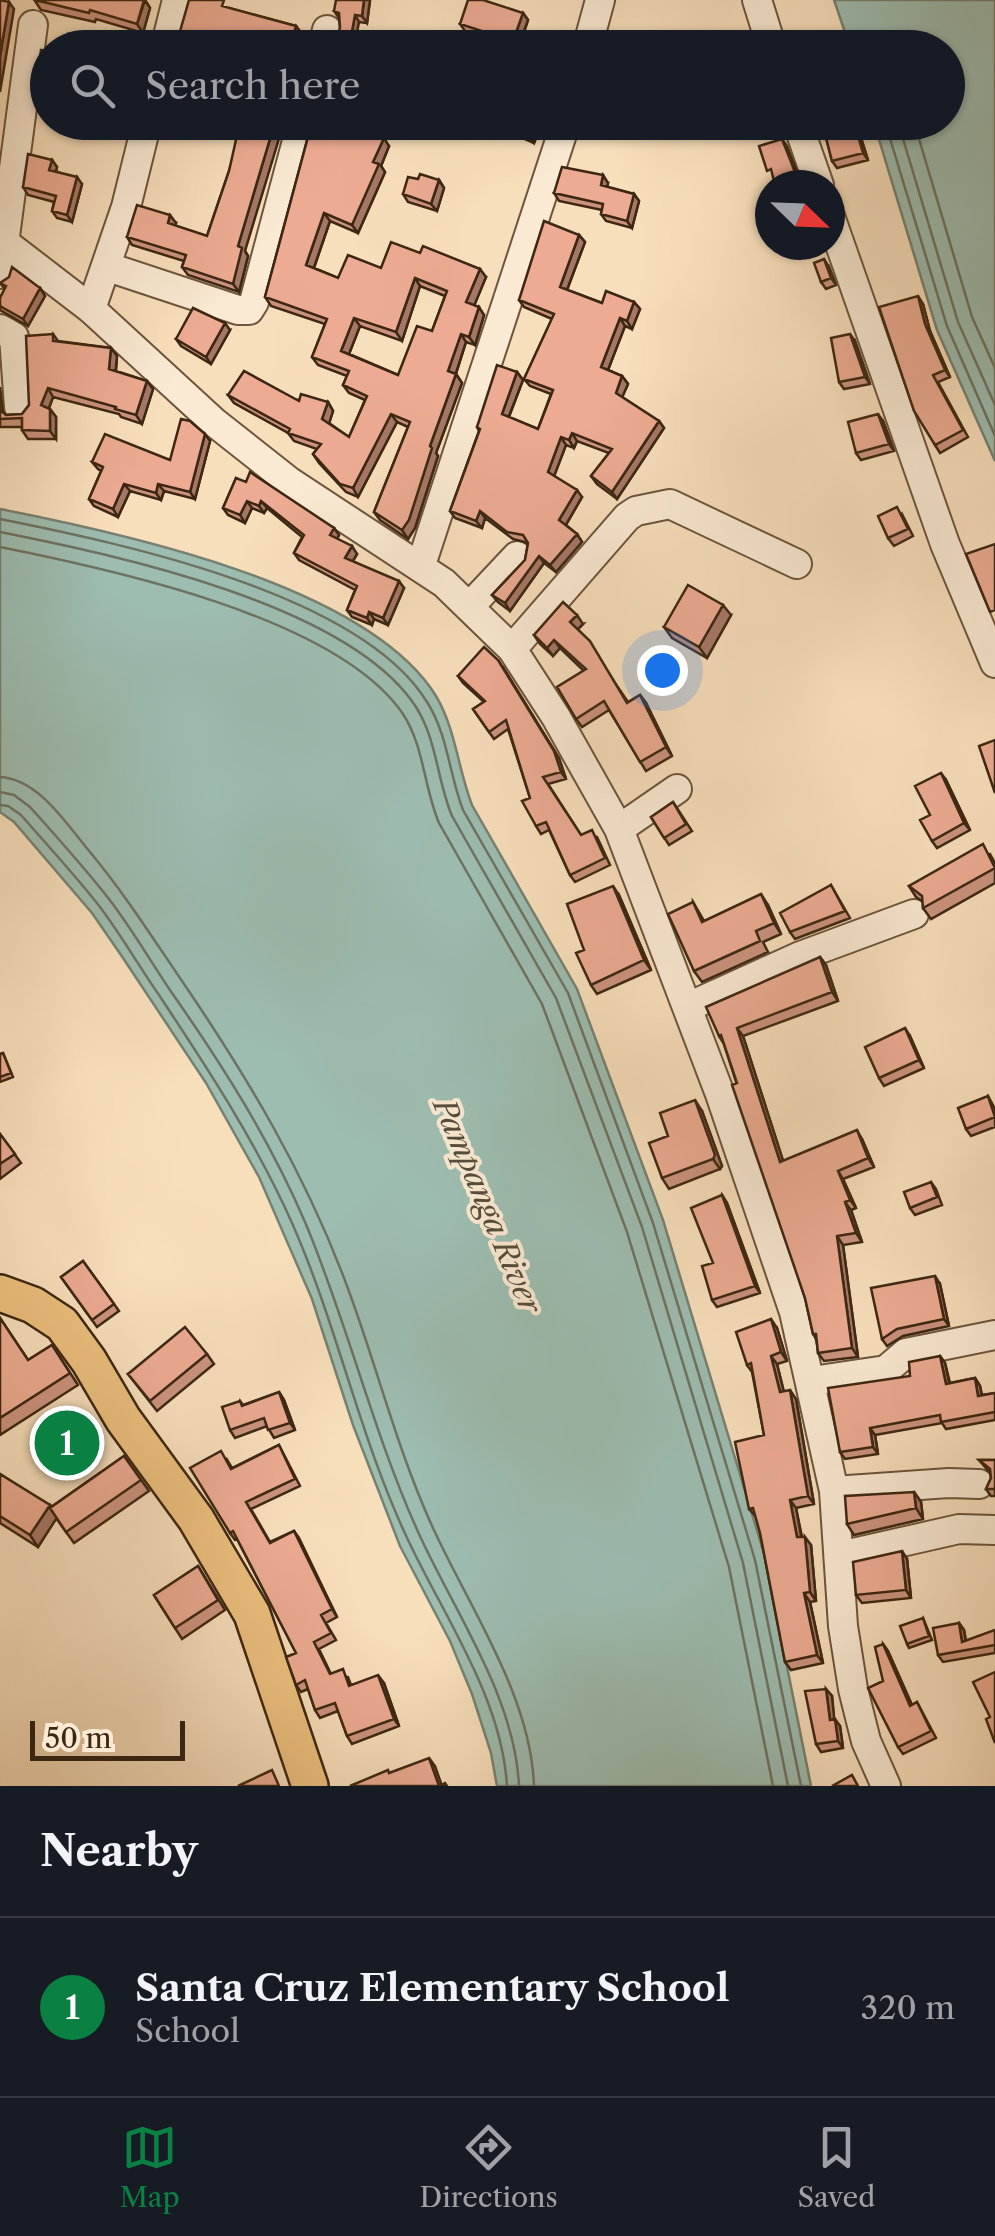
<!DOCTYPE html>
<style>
:root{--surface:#171b24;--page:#242831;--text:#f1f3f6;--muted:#9ea1a6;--line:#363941;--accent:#0b8043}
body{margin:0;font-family:"Libre Caslon Text",serif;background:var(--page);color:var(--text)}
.compass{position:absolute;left:755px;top:170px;width:90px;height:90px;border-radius:50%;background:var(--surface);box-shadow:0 2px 8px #0004;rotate:113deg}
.scale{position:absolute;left:30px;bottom:25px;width:155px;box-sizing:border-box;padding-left:10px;border:5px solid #3d2712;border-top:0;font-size:28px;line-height:35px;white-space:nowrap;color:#3d2712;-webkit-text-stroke:8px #faead3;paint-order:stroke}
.you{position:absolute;left:662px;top:670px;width:35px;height:35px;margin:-25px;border:8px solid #fff;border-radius:50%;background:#1a73e8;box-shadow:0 0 0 15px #1a73e833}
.badge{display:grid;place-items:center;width:65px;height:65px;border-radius:50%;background:var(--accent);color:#fff;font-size:32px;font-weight:700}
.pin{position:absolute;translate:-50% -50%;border:5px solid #fff;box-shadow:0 2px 10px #0006}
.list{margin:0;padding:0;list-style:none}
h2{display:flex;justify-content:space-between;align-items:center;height:130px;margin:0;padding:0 40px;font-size:42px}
h2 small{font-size:32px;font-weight:400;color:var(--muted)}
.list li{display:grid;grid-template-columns:65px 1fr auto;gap:30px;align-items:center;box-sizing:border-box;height:180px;padding:0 40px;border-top:2px solid var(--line)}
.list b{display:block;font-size:38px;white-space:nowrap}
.list p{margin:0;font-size:32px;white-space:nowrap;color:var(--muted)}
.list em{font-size:32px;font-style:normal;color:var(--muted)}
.icon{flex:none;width:55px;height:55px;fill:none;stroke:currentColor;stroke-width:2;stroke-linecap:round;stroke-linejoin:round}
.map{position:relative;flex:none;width:995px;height:1786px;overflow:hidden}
.search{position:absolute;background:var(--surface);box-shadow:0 2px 8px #0004;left:30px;right:30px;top:30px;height:110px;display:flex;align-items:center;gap:25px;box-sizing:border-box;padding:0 35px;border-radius:55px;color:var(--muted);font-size:38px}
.sheet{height:310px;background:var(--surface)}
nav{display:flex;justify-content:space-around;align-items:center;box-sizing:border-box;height:140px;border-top:2px solid var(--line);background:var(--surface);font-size:28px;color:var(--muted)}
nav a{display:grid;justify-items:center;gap:5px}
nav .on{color:var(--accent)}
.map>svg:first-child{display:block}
.water{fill:#9dbdb1;stroke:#778171;stroke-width:2.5}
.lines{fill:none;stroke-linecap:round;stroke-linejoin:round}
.shore{stroke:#6d7262;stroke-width:2.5}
.minor-casing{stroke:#6c553c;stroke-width:32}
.major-casing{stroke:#3d2712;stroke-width:40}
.minor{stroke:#faead3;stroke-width:28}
.major{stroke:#ecc07e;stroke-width:35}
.wall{fill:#cb937e;stroke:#3d2712;stroke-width:2.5;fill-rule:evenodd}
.shaded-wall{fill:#a57866;stroke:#3d2712;stroke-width:2.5}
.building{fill:#ecab92;stroke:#3d2712;stroke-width:2.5;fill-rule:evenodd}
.labels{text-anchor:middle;stroke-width:8;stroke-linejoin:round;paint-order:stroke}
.water-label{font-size:30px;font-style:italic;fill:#554c3a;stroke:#faead3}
</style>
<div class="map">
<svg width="995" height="1786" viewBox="0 0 995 1786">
<rect width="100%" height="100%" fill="#f8dfbc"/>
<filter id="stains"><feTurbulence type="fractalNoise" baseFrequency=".002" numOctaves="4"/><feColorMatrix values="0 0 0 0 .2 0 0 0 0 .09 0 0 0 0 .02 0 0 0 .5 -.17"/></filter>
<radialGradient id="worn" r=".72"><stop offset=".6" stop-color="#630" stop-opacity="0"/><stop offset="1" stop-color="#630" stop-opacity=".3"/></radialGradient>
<path class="water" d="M834,0H995V461L937,330L874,123L948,122V48L850,47Z
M0,509C122,533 367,585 436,696C456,730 458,769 472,805L577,989L663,1220L765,1557L811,1786H497L491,1753L472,1694L450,1641L400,1546L353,1425L312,1299L259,1177L206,1083L121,955L92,913L14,822L0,812Z"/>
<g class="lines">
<path class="shore" d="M885,122L947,326L995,436
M898,122L958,322L995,405
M914,122L972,317L995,368
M0,519C119,543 360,593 427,702C448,735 449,774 463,810L568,993L653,1223L755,1560L801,1786
M0,532C115,555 349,604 416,707C437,740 437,780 452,816L556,998L642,1227L743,1563L788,1786
M0,547C110,569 337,617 403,714C424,746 424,788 439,823L542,1004L627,1232L729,1567L773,1786
M0,777C39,779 67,825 90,852C124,893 152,937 182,981C248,1078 306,1175 347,1286C377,1366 397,1450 433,1528C469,1607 531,1696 534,1786
M0,792L14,795L30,807C57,837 84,867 109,899C132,929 151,962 172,993C223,1066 270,1140 305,1222C348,1324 373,1433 419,1534C455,1613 515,1697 519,1786
M0,805L8,806L21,815C48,846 75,875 100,907C121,935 139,966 159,995C208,1069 256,1142 292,1223C338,1327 360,1440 409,1542C445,1618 502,1699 507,1786"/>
<defs>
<path id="minor" d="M757,0L772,48
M165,48L177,0
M322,48L327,30
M587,48L600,0
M797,122L819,185
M830,216L945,544L995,663
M0,239L91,309L214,422L290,482L444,583L512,649L556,717L619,829L720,1094L794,1312L834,1491L843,1626L853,1689L866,1741L886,1786
M108,267L238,310H249L254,302L302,122
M0,274L33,25
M91,309L126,207L147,122
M0,329L14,337L19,407
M421,565L566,122
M470,606L517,556
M512,649L627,517L636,511L670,504L797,564
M619,829L677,789
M688,1007L798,957L914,914
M812,1381L886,1370L906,1353L995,1335
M834,1491L949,1483L979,1484
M840,1556L959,1529L995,1530"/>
<path id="major" d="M0,1293L33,1305L62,1324L89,1361L123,1419L196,1519L252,1614L310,1786"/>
</defs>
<use href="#minor" class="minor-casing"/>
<use href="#major" class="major-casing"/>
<use href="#minor" class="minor"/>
<use href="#major" class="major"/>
</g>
<path class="wall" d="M145,0L150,8L143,33L96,19L95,22L41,10L35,1Z
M370,0L367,23L359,22L340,27L339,18L334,11Z
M229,8L296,26L302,34L298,48H198L184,43L179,35Z
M523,13L528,20L519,48L465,31L460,24Z
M48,51V88H42L37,80Z
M182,122H208L207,127Z
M312,122H355L354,125L389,146L381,166L385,172L358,233L330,221L314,268L338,278L381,268L486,277L474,305L484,315L475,345L466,342L456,374L462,383L436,453L438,456L415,528L408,539L380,520L374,512L408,427L397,422L358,497L346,492L319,463L313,454L317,449L294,441L288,433L234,403L228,395L328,402L333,411L329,423L349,437L365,400L349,393L343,385L347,376L318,365L312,357L325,324L271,306L265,297ZM420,286L445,296L432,331L398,375L349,354L360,326L402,341Z
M496,122H539L541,126L534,143L500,128Z
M822,122H856L868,160L837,168L832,161Z
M52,160L57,167L56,171L82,184L72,222L57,218L52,211L54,202L28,195L23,187Z
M229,171L245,251L248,256L239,292L188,275L182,267L184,261L132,245L127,237L176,223L175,226L207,236Z
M418,179L439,180L444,188L437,211L408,202L403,194Z
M608,183L607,187L634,194L639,201L632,228L606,221L601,214L602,210L559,201L554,193Z
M579,235L585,242L567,290L602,303L634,302L640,309L632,329L625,326L608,370L622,376L628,384L622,397L659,421L664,428L617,499L597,484L591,476L609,453L577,441L574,448L566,445L554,476L582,497L566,525L577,534L582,542L556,572L544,563L510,611L498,602L492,595L525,560L528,543L513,539L485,518L482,528L455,518L450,511L479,431L477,427L517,372L523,380L509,417L538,429L551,394L530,386L524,379L552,319L524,307L519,300Z
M829,267L836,285L826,289L821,282Z
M0,283L40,288L45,296L28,326L0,310V298L5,289Z
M923,304L930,331L950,377L938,382L968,437L940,453L935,445Z
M230,330L211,364L181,346L176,339Z
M53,334L58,341L111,348L117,356L116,371L147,381L153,389L142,424L121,417L119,414L53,397L49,408L56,417V439H28L22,430V427H0V387L3,412L6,415L22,414L29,405Z
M855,341L870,384L844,389L839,382Z
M883,421L894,451L861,460L856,453Z
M210,441L195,499L164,491L161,500L130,491L118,517L94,506L89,499L101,471L98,469L92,462L170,460Z
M236,478L334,528L339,535L337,539L357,554L353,561L404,588L388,625L374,619L372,625L352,617L347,610L355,590L299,560L294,553L302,537L267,508L264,513L252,508L245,523L228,515L223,508Z
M902,514L913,536L894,546L888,538Z
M731,615L707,658L672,638L664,627Z
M583,624L578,629L628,702L640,695L646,703L672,756L646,771L609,710L582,727L576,719L584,671L560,648L553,656L540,644L534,635Z
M503,667L559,758L566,779L548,784L581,835L597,837L610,865L575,882L570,875L549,830L541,834L536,826L530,798L508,729L494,739L473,709L484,702L463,683L458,676Z
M946,780L970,830L937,848L932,841L930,815Z
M673,802L692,831L669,845L651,817Z
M990,854L995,863V883L931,919L923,908V902L916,897L909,886Z
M831,885L850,918L795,939L790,932Z
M619,895L651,970L597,994L591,985L584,950Z
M693,902L704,921L768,905L781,934L763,942L768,952L702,982L694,971Z
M820,957L826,965L838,1001L743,1036L783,1161L862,1139L874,1167L843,1179L856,1208L851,1210L862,1242L843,1245L858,1357L824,1361L818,1353L817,1340L813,1334L805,1298L724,1044L719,1036Z
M910,1036L924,1068L884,1086L879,1078Z
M3,1053L13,1077L0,1082V1054Z
M988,1096L995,1109V1127L971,1136L966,1129Z
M702,1111L722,1166L720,1169L669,1189L662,1178L668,1136Z
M0,1134L21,1163L0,1179Z
M931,1182L936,1189L942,1205L915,1215L910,1208Z
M722,1195L727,1203L760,1293L717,1307L712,1300L713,1263Z
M83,1261L119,1311L97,1327L61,1277Z
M940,1284L949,1326L903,1336L887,1346L882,1339Z
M0,1318L28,1360L52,1345L78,1385L0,1435Z
M777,1328L787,1361L777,1364L784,1392L796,1399L814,1504L796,1508L802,1537L811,1545L816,1601L810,1602L823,1663L791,1670L785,1662L760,1533L756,1517L749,1509L764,1435L752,1372L747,1365Z
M207,1354L214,1364L157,1411L128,1374Z
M940,1356L945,1363L950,1383L975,1378L980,1386L982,1395L995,1393V1420L946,1429L942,1423L875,1435L878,1454L845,1459L840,1452L910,1376Z
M279,1392L284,1400L295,1430L274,1438L267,1426L235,1438L230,1430L240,1401L243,1405Z
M279,1445L300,1486L251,1509L270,1542L294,1531L337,1617L326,1623L336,1640L319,1649L331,1674L348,1677L351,1685L384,1683L399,1726L352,1744L347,1736L338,1711L320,1718L315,1710L308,1689L301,1692L296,1685V1653L237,1539L235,1540L230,1533L226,1458L232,1468Z
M124,1456L149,1491L74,1543L56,1518L38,1547L0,1523V1474L51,1507Z
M979,1460H995V1496H991L986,1489L991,1478L990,1473Z
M914,1492L921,1502L923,1519L854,1535L847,1524Z
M907,1559L911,1598L862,1603L856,1595Z
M198,1566L225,1610L182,1639L154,1595Z
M923,1618L932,1640L909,1648L907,1644Z
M959,1623L964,1630L966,1641L995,1630V1653L943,1662L938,1655Z
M883,1644L888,1651L912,1705L917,1702L936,1738L903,1754L898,1747L883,1681Z
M826,1689L832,1696L834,1719L840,1726L843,1748L821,1752L816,1744Z"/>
<path class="shaded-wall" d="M145,0L150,8L143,33L137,24Z
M364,0H370L367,23L362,16Z
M9,2L14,9L0,92V56Z
M523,13L528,20L518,48L513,41Z
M355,15L359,22L354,48H349Z
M296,26L302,34L298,48H290Z
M275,122H284L245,251L248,256L239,292L233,284L238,246Z
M534,122H539L541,126L534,143L529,136Z
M854,122H856L868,160L863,153Z
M384,138L389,146L381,166L385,172L358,233L352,225L373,162Z
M782,139L787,146L802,185H800Z
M52,160L57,167L54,177L49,170Z
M603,175L608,183L606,192L601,185Z
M77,177L82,184L72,222L67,215Z
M439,180L444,188L437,211L431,204Z
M634,194L639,201L632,228L627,221Z
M324,213L330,221L312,273L306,265Z
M170,215L176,223L174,231L168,223Z
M579,235L585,242L565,295L560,287Z
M824,259L829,267L836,285L831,278Z
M480,269L486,277L472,311L466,302Z
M415,278L420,286L402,341L396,332Z
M40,288L45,296L28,326L23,319Z
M918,296L923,304L930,331L950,377L945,370L925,324Z
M634,302L640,309L632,329L627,321Z
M479,307L484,315L475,345L469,337Z
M354,318L360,326L347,359L341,351Z
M620,318L625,326L606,375L601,367Z
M225,323L230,330L211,364L206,357Z
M461,334L466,342L454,379L448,371Z
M850,334L855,341L870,384L865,377Z
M111,348L117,356L115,377L109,369Z
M517,372L523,380L507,421L502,414Z
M456,374L462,383L436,453L438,456L415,528L408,539L402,530L430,446Z
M622,376L628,384L621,400L616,393Z
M147,381L153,389L142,424L136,415Z
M48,388L53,397L47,413L41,405Z
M328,402L333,411L328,427L322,419Z
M50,409L56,417V439L50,431Z
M391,414L397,422L358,497L353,488Z
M878,414L883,421L894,451L889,444Z
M659,421L664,428L617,499L612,492Z
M572,433L577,441L574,448L569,440Z
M205,434L210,441L195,499L190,492Z
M561,437L566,445L553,479L548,472Z
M124,484L130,491L118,517L113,509Z
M158,484L164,491L161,500L156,493Z
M577,490L582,497L564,528L559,520Z
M247,501L252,508L245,523L240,515Z
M261,501L267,508L264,513L259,506Z
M480,511L485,518L482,528L476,521Z
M334,528L339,535L335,542L330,535Z
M577,534L582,542L556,572L550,565Z
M352,546L357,554L350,566L345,558Z
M539,556L544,563L510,611L505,603Z
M399,581L404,588L388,625L383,618Z
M723,605L731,615L707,658L699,647Z
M369,612L374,619L372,625L367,618Z
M577,615L583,624L576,631L570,622Z
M554,640L560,648L553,656L547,648Z
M498,660L559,758L566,779L561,772Z
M640,695L646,703L672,756L666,747Z
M941,773L946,780L970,830L964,823Z
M613,886L619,895L651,970L644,960Z
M761,894L768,905L781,934L774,923Z
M820,957L826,965L838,1001L832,992Z
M737,1028L743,1036L786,1170L780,1162Z
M905,1028L910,1036L924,1068L919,1060Z
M695,1100L702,1111L722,1166L720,1169L713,1159Z
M857,1130L862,1139L874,1167L868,1158Z
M838,1171L843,1179L856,1208L850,1200Z
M722,1195L727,1203L760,1293L755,1286Z
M845,1202L851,1210L862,1242L856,1233Z
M837,1236L843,1245L858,1357L852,1348Z
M935,1276L940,1284L949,1326L944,1319Z
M771,1319L777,1328L787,1361L781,1352Z
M771,1356L777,1364L786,1401L780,1392Z
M940,1356L945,1363L951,1391L946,1384Z
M975,1378L980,1386L983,1403L978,1396Z
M790,1390L796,1399L814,1504L808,1496Z
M279,1392L284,1400L295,1430L290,1423Z
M870,1428L875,1435L878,1454L873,1447Z
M914,1492L921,1502L923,1519L916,1508Z
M790,1500L796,1508L803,1546L797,1537Z
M50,1505L58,1516L38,1547L30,1535Z
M294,1531L299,1538L337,1617L332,1609Z
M805,1537L811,1545L816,1601L810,1592Z
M902,1551L907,1559L911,1598L906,1590Z
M804,1593L810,1602L823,1663L817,1655Z
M959,1623L964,1630L967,1650L962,1642Z
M883,1644L888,1651L915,1712L910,1706Z
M378,1675L384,1683L399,1726L394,1719Z
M826,1689L832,1696L835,1727L830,1720Z
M835,1719L840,1726L843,1748L838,1741Z
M429,1758L435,1766L442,1786H439Z"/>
<path class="building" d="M0,0L9,2L0,56Z
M35,0H144L137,24L90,10L89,13Z
M189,0H224L222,6L296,26L290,48H217L179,35Z
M336,0H364L362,16L355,15L349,48H335L340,27L339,13L334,11Z
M468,0H483L523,13L513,41L460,24Z
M815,37L819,48H799L797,43Z
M41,50L48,51V81L37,80Z
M240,122H275L238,246L242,248L233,284L182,267L186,255L127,237L137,205L170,215L168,223L207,236L229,171Z
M312,122H347L384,138L373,162L379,164L352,225L324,213L306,265L338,278L348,255L381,268L391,242L420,253L423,246L480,269L466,302L479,307L469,337L461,334L448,371L456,374L430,446L432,448L409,520L402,530L374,512L410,422L391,414L353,488L340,484L313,454L321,444L288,433L290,429L228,395L244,371L299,401L301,394L328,402L322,419L349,437L367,396L343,385L349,371L312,357L327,319L265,297ZM415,278L447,291L432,331L417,326L398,375L341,351L354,318L396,332Z
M499,122H534L529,136Z
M822,122H854L863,153L832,161Z
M782,139L800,185H775L771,169L767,171L759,146Z
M28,154L52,160L49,170L77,177L67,215L52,211L56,196L23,187Z
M562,167L603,175L601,185L634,194L627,221L601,214L603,204L554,193Z
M420,174L439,180L431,204L403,194L408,177L418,179Z
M544,221L579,235L560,287L602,303L606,291L634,302L627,321L620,318L601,367L622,376L616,393L659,421L612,492L591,476L612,449L572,433L569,440L561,437L548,472L577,490L559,520L577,534L550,565L539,556L505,603L492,595L525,560L528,543L523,535L507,532L480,511L476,521L450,511L480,429L477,427L497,365L517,372L502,414L538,429L553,390L524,379L554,314L519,300Z
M824,259L831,278L821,282L814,263Z
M12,267L40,288L23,319L0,306V298L6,286L0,283L9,277Z
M918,296L925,324L945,370L933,375L963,430L935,445L914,411L879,307Z
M193,308L225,323L206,357L176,339Z
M53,334V341L111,348L109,369L147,381L136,415L115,409L116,407L48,388L41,405L50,409V431L22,430V418L0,419V410L6,415L22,414L29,405L26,336Z
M850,334L865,377L839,382L831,338Z
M878,414L889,444L856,453L848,422Z
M181,419L190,421L205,434L190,492L158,484L156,493L124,484L113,509L89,499L103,467L92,462L105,434L170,460Z
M250,472L334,528L330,535L352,546L345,558L399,581L383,618L369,612L367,618L347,610L357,586L294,553L304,535L261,501L259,506L247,501L240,515L223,508L236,478L246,482Z
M897,507L908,529L888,538L878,516Z
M995,544V610L990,612L966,554Z
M688,585L723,605L699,647L664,627Z
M563,602L577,615L570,622L590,641L627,703L640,695L666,747L640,762L604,701L576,719L557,687L586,669L554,640L547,648L534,635Z
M484,647L498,660L554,751L561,772L543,777L581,835L592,830L605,858L570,875L546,822L536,826L522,801L530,798L506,720L489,732L473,709L485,701L458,676Z
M995,740V793L979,746Z
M941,773L964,823L932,841L920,820L930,815L915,786Z
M673,802L686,824L664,838L651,817Z
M983,844L995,868L923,908L922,896L909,886Z
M831,885L845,911L790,932L780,913Z
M613,886L644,960L591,985L576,953L584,950L567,904Z
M761,894L774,923L756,931L760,941L694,971L668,914L693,902L702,922Z
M820,957L832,992L737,1028L780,1162L857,1130L868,1158L838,1171L850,1200L845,1202L856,1233L837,1236L852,1348L818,1353L816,1334H813L805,1298L732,1085L737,1083L721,1035L719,1036L706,1007Z
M905,1028L919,1060L879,1078L865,1047Z
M3,1053L11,1073L0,1077V1054Z
M988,1096L995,1117L966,1129L958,1108Z
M695,1100L715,1155L713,1159L662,1178L649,1143L668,1136L660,1113Z
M0,1134L15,1154L0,1164Z
M931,1182L937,1197L910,1208L904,1192Z
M722,1195L755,1286L712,1300L702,1266L713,1263L691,1208Z
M83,1261L114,1304L92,1320L61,1277Z
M935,1276L944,1319L897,1329L882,1339L871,1288Z
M0,1318L28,1360L52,1345L70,1373L0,1418Z
M771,1319L781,1352L771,1356L780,1392L790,1390L808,1496L790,1500L797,1537H805L810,1592L804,1593L817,1655L785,1662L760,1533L753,1508L749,1509L735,1442L764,1435L751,1363L747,1365L736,1332Z
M185,1327L207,1354L150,1401L128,1374Z
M940,1356L946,1384L975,1378L978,1396L995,1393V1412L941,1422L940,1415L870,1428L873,1447L840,1452L828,1388L910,1376L909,1362Z
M279,1392L290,1423L268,1430L264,1418L230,1430L222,1407L240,1401L242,1406Z
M279,1445L295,1479L246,1502L270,1543L294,1531L332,1609L321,1615L331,1633L314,1642L330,1674L343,1669L349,1686L378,1675L394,1719L347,1736L335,1703L315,1710L305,1680L296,1685L286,1657L296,1653L233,1531L230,1533L190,1468L221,1451L231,1469Z
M124,1456L141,1480L66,1532L50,1508Z
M979,1460H995V1489H986L991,1478L990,1469Z
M0,1474L50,1505L30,1535L0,1516Z
M914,1492L916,1508L847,1524L845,1496Z
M902,1551L906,1590L856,1595L853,1562Z
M198,1566L218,1600L175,1628L154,1595Z
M923,1618L929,1636L907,1644L900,1626Z
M959,1623L962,1642L995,1630V1645L938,1655L933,1628Z
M883,1644L910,1706L917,1702L931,1731L898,1747L868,1688L883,1681L875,1647Z
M995,1672V1743L986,1719L990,1717L973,1682Z
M826,1689L830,1720L835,1719L838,1741L816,1744L805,1691Z
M429,1758L439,1786L445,1783L447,1786H350L388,1770L389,1773Z
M272,1770L279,1786H238Z
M852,1775L858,1786H832Z"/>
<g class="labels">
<g class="water-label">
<text transform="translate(487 1206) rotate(67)" y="10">Pampanga River</text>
</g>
</g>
<rect width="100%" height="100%" filter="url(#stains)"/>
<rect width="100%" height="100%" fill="url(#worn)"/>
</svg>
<svg class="compass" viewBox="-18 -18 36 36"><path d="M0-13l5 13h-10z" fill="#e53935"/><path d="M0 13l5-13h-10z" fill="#9ea1a6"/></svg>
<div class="scale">50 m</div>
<div class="you"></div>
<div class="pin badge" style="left:67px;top:1443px">1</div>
<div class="search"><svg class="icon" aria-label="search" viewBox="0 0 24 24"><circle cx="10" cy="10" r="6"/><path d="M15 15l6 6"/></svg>Search here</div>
</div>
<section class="sheet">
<h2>Nearby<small></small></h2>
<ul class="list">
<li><span class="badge">1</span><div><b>Santa Cruz Elementary School</b><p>School</p></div><em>320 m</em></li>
</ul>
</section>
<nav>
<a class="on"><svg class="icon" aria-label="map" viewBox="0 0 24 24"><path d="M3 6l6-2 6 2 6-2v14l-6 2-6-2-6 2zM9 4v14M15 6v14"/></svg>Map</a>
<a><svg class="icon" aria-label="directions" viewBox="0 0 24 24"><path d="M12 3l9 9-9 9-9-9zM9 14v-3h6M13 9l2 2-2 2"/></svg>Directions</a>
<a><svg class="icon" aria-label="saved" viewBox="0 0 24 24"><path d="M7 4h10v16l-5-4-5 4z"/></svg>Saved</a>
</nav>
